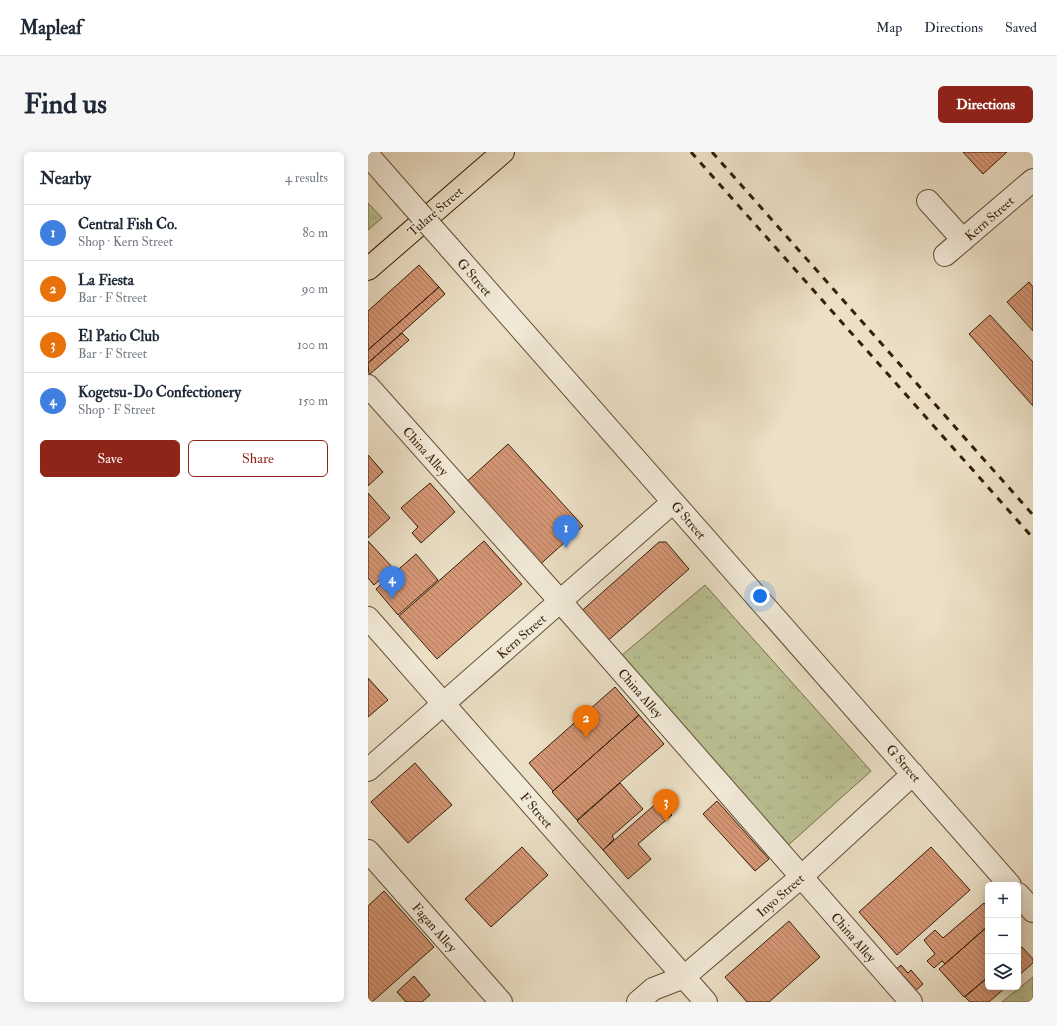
<!DOCTYPE html>
<meta charset="utf-8">
<style>
:root{--surface:#fff;--page:#f6f6f7;--text:#1f2937;--muted:#747a83;--line:#e0e1e3;--accent:#8f2418}
body{margin:0;font-family:"IM FELL Double Pica",serif;background:var(--page);color:var(--text)}
.controls{position:absolute;right:12px;bottom:12px;display:grid;overflow:hidden;border-radius:6px;box-shadow:0 2px 10px #0003}
.controls button{width:36px;height:36px;display:grid;place-items:center;padding:0;border:0;border-bottom:1px solid var(--line);background:var(--surface);color:var(--text);font:20px sans-serif}
.you{position:absolute;left:392px;top:444px;width:14px;height:14px;margin:-10px;border:3px solid #fff;border-radius:50%;background:#1a73e8;box-shadow:0 0 0 6px #1a73e833}
.badge{display:grid;place-items:center;width:26px;height:26px;border-radius:50%;background:var(--accent);color:#fff;font-size:13px;font-weight:700}
.pin{position:absolute;translate:-50% -33px;filter:drop-shadow(0 1px 2px #0008)}
.pin::after{content:'';position:absolute;top:21px;width:14px;height:12px;background:inherit;clip-path:polygon(0 0,100% 0,50% 100%)}
.list{margin:0;padding:0;list-style:none}
h2{display:flex;justify-content:space-between;align-items:center;height:52px;margin:0;padding:0 16px;font-size:17px}
h2 small{font-size:13px;font-weight:400;color:var(--muted)}
.list li{display:grid;grid-template-columns:26px 1fr auto;gap:12px;align-items:center;box-sizing:border-box;height:56px;padding:0 16px;border-top:1px solid var(--line)}
.list b{display:block;font-size:15px;white-space:nowrap}
.list p{margin:0;font-size:13px;white-space:nowrap;color:var(--muted)}
.list em{font-size:13px;font-style:normal;color:var(--muted)}
.actions{display:flex;gap:8px;padding:12px 16px}
.actions a{flex:1;padding:9px 0;border:1px solid var(--accent);border-radius:6px;text-align:center;font-size:14px;color:var(--accent)}
.actions .main{background:var(--accent);color:#fff}
.icon{flex:none;width:22px;height:22px;fill:none;stroke:currentColor;stroke-width:2;stroke-linecap:round;stroke-linejoin:round}
.map{position:relative;flex:none;width:665px;height:850px;overflow:hidden;border-radius:6px}
header{display:flex;align-items:center;gap:24px;box-sizing:border-box;height:56px;padding:0 20px;background:var(--surface);border-bottom:1px solid var(--line)}
header strong{font-size:19px}
nav{display:flex;gap:22px;margin-inline-start:auto;font-size:14px}
.intro{display:flex;align-items:center;justify-content:space-between;box-sizing:border-box;height:96px;padding:0 24px}
h1{margin:0;font-size:28px}
.button{padding:10px 18px;border-radius:6px;background:var(--accent);color:#fff;font-size:14px;font-weight:700}
main{display:flex;gap:24px;padding:0 24px}
aside{flex:1;background:var(--surface);border-radius:6px;box-shadow:0 2px 10px #0003}
.map>svg:first-child{display:block}
.grass{fill:url(#grass-tufts);stroke:#78704c}
.building{fill:url(#building-back-hatch);stroke:#351f06}
.lines{fill:none;stroke-linecap:round;stroke-linejoin:round}
.minor-casing{stroke:#624f36;stroke-width:24}
.major-casing{stroke:#351f06;stroke-width:24}
.minor{stroke:#f2ead9;stroke-width:22}
.major{stroke:#ebdfc5;stroke-width:22}
.rail{stroke:#351f06;stroke-width:3;stroke-dasharray:7 7;stroke-linecap:butt}
.minor-bridge-casing{stroke:#624f36;stroke-width:24;stroke-linecap:butt}
.minor-bridge{stroke:#f2ead9;stroke-width:22}
.labels{text-anchor:middle;stroke-width:3;stroke-linejoin:round;paint-order:stroke}
.street-label{font-size:13px;fill:#351f06;stroke:#f2ead9}
</style>
<header>
<strong>Mapleaf</strong>
<nav><a>Map</a><a>Directions</a><a>Saved</a></nav>
</header>
<div class="intro"><h1>Find us</h1><a class="button">Directions</a></div>
<main>
<aside>
<h2>Nearby<small>4 results</small></h2>
<ul class="list">
<li><span class="badge" style="background:#3f7fe0">1</span><div><b>Central Fish Co.</b><p>Shop · Kern Street</p></div><em>80 m</em></li>
<li><span class="badge" style="background:#e8710a">2</span><div><b>La Fiesta</b><p>Bar · F Street</p></div><em>90 m</em></li>
<li><span class="badge" style="background:#e8710a">3</span><div><b>El Patio Club</b><p>Bar · F Street</p></div><em>100 m</em></li>
<li><span class="badge" style="background:#3f7fe0">4</span><div><b>Kogetsu-Do Confectionery</b><p>Shop · F Street</p></div><em>150 m</em></li>
</ul>
<div class="actions"><a class="main">Save</a><a>Share</a></div>
</aside>
<div class="map">
<svg width="665" height="850" viewBox="0 0 665 850">
<defs>
<pattern id="grass-tufts" width="24" height="20" patternUnits="userSpaceOnUse"><rect width="24" height="20" fill="#bac193"/><path d="M3 7l-1-3M5 7V3M7 7l1-3M15 17l-1-3M17 17v-4M19 17l1-3" fill="none" stroke="#a0a57d"/></pattern>
<pattern id="building-back-hatch" width="6" height="6" patternUnits="userSpaceOnUse"><rect width="6" height="6" fill="#d59675"/><path d="M-1 5l2 2M0 0l6 6M5-1l2 2" fill="none" stroke="#ae7a5e"/></pattern>
</defs>
<rect width="100%" height="100%" fill="#ebdfc5"/>
<filter id="stains"><feTurbulence type="fractalNoise" baseFrequency=".005" numOctaves="4"/><feColorMatrix values="0 0 0 0 .2 0 0 0 0 .09 0 0 0 0 .02 0 0 0 .5 -.17"/></filter>
<radialGradient id="worn" r=".72"><stop offset=".6" stop-color="#630" stop-opacity="0"/><stop offset="1" stop-color="#630" stop-opacity=".3"/></radialGradient>
<path class="grass" d="M0,51L14,66L0,78Z
M337,433L503,619L417,696L247,509Z
M665,825V850H634Z"/>
<path class="building" d="M595,0H639L615,22Z
M51,113L71,135L0,198V159Z
M661,130L665,135V179L639,150Z
M71,135L77,142L0,211V198Z
M622,163L665,210V254L601,182Z
M34,181L41,188L1,223L0,211Z
M140,292L215,374L168,416L94,334Z
M0,303L15,320L0,334Z
M62,331L87,360L53,391L44,381L50,375L33,356Z
M0,341L22,366L0,386Z
M0,389L25,416L6,433L0,426Z
M116,389L154,432L69,507L31,464Z
M291,390H298L321,417L235,493L209,463Z
M48,402L70,428L30,463L8,437Z
M0,526L20,548L0,565Z
M247,535L271,563L185,639L161,611Z
M271,563L296,592L209,668L184,640Z
M47,611L84,653L40,691L3,650Z
M252,631L275,657L244,684L246,687L235,698L209,669Z
M291,649L304,663L270,692L283,707L260,727L235,698Z
M349,649L401,707L387,719L335,662Z
M154,695L180,723L123,775L97,747Z
M563,695L602,738L529,803L491,760Z
M16,739L66,795L4,850H0V754Z
M616,751L620,756V774L577,812L574,809L566,816L559,809L567,802L556,788L567,778L575,786Z
M421,769L452,805L401,850H379L357,825Z
M620,774V825L596,845L571,817Z
M654,795L665,807V811L650,824V798Z
M533,813L540,821L543,818L555,832L543,843L524,821Z
M46,824L62,843L54,850H38L29,840Z
M620,825V835H638L621,850H602L597,845Z"/>
<g class="lines">
<defs>
<path id="minor" d="M0,3L36,44
M560,49L595,88
M81,95L642,733
M577,103L665,28
M0,234L192,449L543,850
M0,466L338,850
M0,618L305,350
M0,699L133,850
M650,742L665,759
M270,850L285,837L316,825L433,725L545,622"/>
<path id="major" d="M0,117L135,0"/>
</defs>
<use href="#minor" class="minor-casing"/>
<use href="#major" class="major-casing"/>
<use href="#minor" class="minor"/>
<use href="#major" class="major"/>
<path class="rail" d="M323,0L665,386
M344,0L665,363"/>
<defs>
<path id="minor-bridge" d="M36,44L81,95"/>
</defs>
<use href="#minor-bridge" class="minor-bridge-casing"/>
<use href="#minor-bridge" class="minor-bridge"/>
</g>
<g class="labels">
<g class="street-label">
<text transform="translate(67 59) rotate(-41)" y="5">Tulare Street</text>
<text transform="translate(621 66) rotate(-41)" y="5">Kern Street</text>
<text transform="translate(107 125) rotate(49)" y="5">G Street</text>
<text transform="translate(58 299) rotate(48)" y="5">China Alley</text>
<text transform="translate(321 368) rotate(49)" y="5">G Street</text>
<text transform="translate(153 484) rotate(-41)" y="5">Kern Street</text>
<text transform="translate(273 541) rotate(49)" y="5">China Alley</text>
<text transform="translate(536 611) rotate(49)" y="5">G Street</text>
<text transform="translate(169 658) rotate(49)" y="5">F Street</text>
<text transform="translate(412 743) rotate(-41)" y="5">Inyo Street</text>
<text transform="translate(67 775) rotate(49)" y="5">Fagan Alley</text>
<text transform="translate(486 785) rotate(49)" y="5">China Alley</text>
</g>
</g>
<rect width="100%" height="100%" filter="url(#stains)"/>
<rect width="100%" height="100%" fill="url(#worn)"/>
</svg>
<div class="controls">
<button>+</button>
<button>−</button>
<button><svg class="icon" aria-label="layers" viewBox="0 0 24 24"><path d="M12 4l9 5-9 5-9-5zM3 14l9 5 9-5"/></svg></button>
</div>
<div class="you"></div>
<div class="pin badge" style="left:198px;top:396px;background:#3f7fe0">1</div>
<div class="pin badge" style="left:218px;top:586px;background:#e8710a">2</div>
<div class="pin badge" style="left:298px;top:670px;background:#e8710a">3</div>
<div class="pin badge" style="left:24px;top:447px;background:#3f7fe0">4</div>
</div>
</main>
